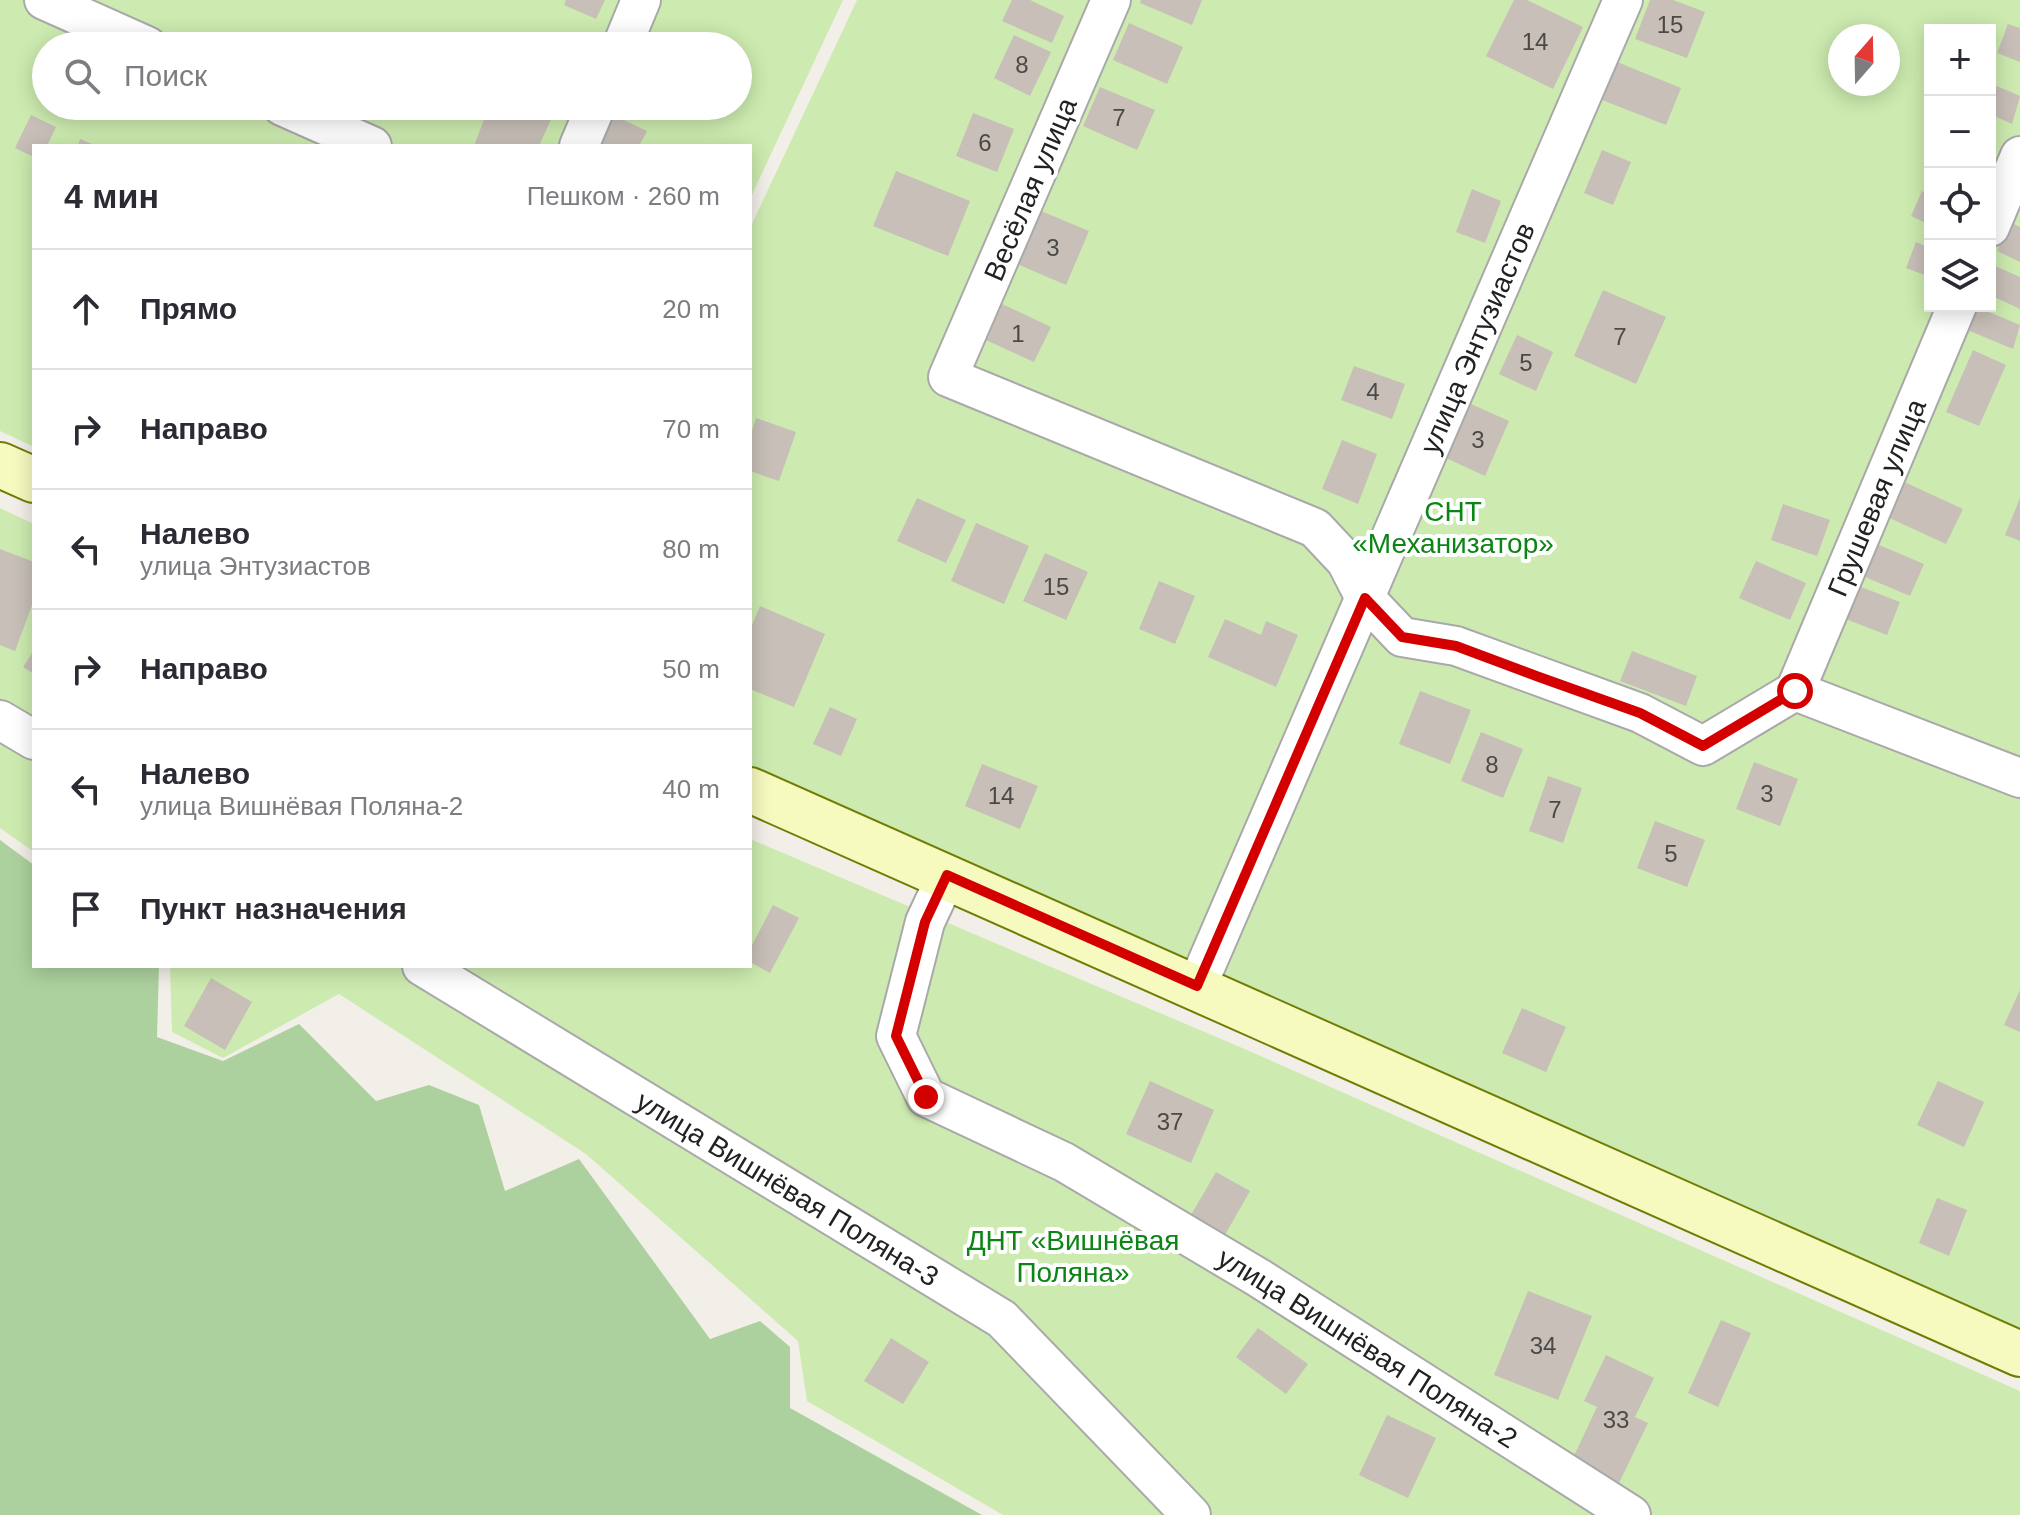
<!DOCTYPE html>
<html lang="ru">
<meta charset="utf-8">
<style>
:root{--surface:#fff;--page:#f7f7f7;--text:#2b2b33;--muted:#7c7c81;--line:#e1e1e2}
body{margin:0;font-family:Arial,sans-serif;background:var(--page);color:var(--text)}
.controls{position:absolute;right:24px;top:24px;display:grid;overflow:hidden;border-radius:0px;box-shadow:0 4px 20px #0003}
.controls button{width:72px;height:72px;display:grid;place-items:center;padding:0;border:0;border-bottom:2px solid var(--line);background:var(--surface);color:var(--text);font:40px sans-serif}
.compass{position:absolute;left:1828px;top:24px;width:72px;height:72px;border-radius:50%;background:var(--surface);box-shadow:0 4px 20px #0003;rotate:20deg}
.stop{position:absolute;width:24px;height:24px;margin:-18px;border:6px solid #d40000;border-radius:50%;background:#fff}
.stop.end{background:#d40000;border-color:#fff;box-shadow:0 2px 8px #0008}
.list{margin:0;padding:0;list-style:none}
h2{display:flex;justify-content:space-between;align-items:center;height:104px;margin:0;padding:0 32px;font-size:34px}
h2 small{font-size:26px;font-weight:400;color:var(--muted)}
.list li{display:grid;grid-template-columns:52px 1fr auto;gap:24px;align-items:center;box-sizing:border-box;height:120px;padding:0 32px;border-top:2px solid var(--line)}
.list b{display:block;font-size:30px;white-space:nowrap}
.list p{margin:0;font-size:26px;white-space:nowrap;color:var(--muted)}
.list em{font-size:26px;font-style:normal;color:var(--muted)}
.icon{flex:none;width:44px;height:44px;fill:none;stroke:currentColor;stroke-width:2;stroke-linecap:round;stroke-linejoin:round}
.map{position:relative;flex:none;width:2020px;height:1515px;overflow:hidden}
.search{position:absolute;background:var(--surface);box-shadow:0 4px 20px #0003;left:32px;top:32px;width:720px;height:88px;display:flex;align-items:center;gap:20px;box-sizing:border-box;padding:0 28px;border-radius:44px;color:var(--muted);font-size:30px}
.panel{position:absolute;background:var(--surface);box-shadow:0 4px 20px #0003;left:32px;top:144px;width:720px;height:824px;border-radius:0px}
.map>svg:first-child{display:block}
.grass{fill:#cdebb0;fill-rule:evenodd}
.forest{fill:#add19e}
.building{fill:#c7bfb8}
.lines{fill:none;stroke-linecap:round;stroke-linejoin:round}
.minor-casing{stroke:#a9a9a9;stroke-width:42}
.secondary-casing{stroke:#707d05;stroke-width:48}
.minor{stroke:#fff;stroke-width:38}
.secondary{stroke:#f7fabf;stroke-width:44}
.route{stroke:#d40000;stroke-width:10}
.labels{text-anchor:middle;stroke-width:8;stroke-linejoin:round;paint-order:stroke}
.number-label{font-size:24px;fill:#4b4948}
.street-label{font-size:28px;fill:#222;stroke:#fff}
.park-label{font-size:28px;fill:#0c8416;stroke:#fff}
</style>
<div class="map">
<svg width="2020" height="1515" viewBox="0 0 2020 1515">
<rect width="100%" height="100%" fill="#f2efe9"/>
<path class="grass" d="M0,0H843L750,199V146H34V447L0,431ZM46,46H738V106H46Z
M857,0H2020V1359L750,788V228ZM1930,30H1990V306H1930ZM1840,36H1888V84H1840Z
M0,508L34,524V852L0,828Z
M750,839L1240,1047L2020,1391V1515H1003L807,1401L798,1341L586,1154L339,994L223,1058L172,1032L170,966H750Z"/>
<path class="forest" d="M0,840L34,865V966H159L157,1037L223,1061L299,1024L376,1101L429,1085L479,1105L505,1191L579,1159L710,1339L760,1321L790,1347V1408L982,1515H0Z"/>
<path class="building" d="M566,0H605L596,19L564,5Z
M1012,0H1030L1064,16L1052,43L1002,21Z
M1141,0H1202L1192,25L1140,3Z
M1514,0H1527L1583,27L1553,89L1486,56Z
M1650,0H1673L1705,12L1687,58L1635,39Z
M1129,23L1183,47L1167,84L1113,60Z
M2008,24L2020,28V62L1997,53Z
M1014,35L1051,52L1030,96L994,78Z
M1617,62L1681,88L1666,125L1602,100Z
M1990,83L2020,96L2012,124L1990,114Z
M1100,87L1155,110L1137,150L1083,126Z
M489,106H533L553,115L539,146H474Z
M609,113L647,131L639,146H593Z
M973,113L1014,129L997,172L956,156Z
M31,115L56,127L47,146H34V157L15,148Z
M80,139L97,146H78Z
M1602,150L1631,162L1613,205L1584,193Z
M896,171L970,201L948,256L873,226Z
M1472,189L1501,201L1485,243L1456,232Z
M1922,191L1930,195V225L1911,216Z
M1041,211L1089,231L1066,285L1017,264Z
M2010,222L2020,227V262L1997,251Z
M1916,242L1930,248V277L1906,268Z
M1993,265L2020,277V309L1990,295Z
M1603,290L1666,317L1636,384L1574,356Z
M1002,304L1051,327L1034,362L986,340Z
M1975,306L2020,325L2013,349L1965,329Z
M1517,335L1553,352L1536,391L1499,374Z
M1973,350L2006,365L1979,426L1946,412Z
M1354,366L1405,384L1392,419L1341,400Z
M1471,404L1509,421L1485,476L1446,458Z
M756,418L796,432L779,481L750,471V437Z
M1342,440L1377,454L1358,504L1322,489Z
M1900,480L1963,509L1946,544L1883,515Z
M917,498L966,520L946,563L897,541Z
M2020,498V541L2005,535Z
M1783,504L1830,520L1817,556L1771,540Z
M976,523L1029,546L1004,604L951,581Z
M1872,542L1924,564L1910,596L1858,574Z
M0,549L34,562V600L15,651L0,645Z
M1045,553L1088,572L1066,620L1023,601Z
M1756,561L1806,583L1790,620L1739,598Z
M1159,581L1195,596L1175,644L1139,629Z
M1856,585L1900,602L1887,635L1843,618Z
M760,606L825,634L794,707L750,689V630Z
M1225,619L1261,635L1266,621L1298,635L1276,687L1208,657Z
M34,650V674L23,667Z
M1632,651L1697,676L1686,706L1620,681Z
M1420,691L1471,710L1450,764L1399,744Z
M830,707L857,719L841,756L813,744Z
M1481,732L1523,749L1503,798L1461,781Z
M1754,762L1798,779L1780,826L1736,809Z
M982,764L1038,786L1020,829L965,806Z
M1548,776L1582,788L1563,843L1529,831Z
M1655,821L1705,840L1687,887L1637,868Z
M773,905L799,918L770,973L750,962V949Z
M211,978L252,1002L225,1050L184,1026Z
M2020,990V1032L2004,1025Z
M1522,1008L1566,1027L1546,1072L1502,1053Z
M1150,1081L1214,1110L1191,1163L1126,1134Z
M1938,1081L1984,1102L1964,1147L1917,1125Z
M1216,1172L1250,1191L1218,1247L1184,1227Z
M1937,1198L1967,1210L1949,1256L1919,1243Z
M1528,1291L1592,1316L1558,1400L1494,1375Z
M1721,1320L1751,1333L1718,1407L1688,1393Z
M1258,1328L1308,1364L1286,1394L1236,1357Z
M891,1338L929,1362L903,1404L864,1381Z
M1606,1355L1654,1378L1635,1417L1648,1423L1619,1483L1572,1460L1597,1407L1584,1401Z
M1387,1415L1436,1438L1408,1498L1359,1475Z"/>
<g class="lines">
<defs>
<g id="minor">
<path d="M44,0L147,46"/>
<path d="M1111,0L948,377L1315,528L1346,561L1365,598L1402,637L1456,646L1640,713L1703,746L1795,691L2020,778"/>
<path d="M622,46L641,0"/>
<path d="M282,106L372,146"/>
<path d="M579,146L596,106"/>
<path d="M1990,227L2020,156"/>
<path id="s1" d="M1795,691L1957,306"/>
<path d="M0,720L34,740"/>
<path id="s2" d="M947,875L925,922L896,1036L926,1097L1064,1162L1259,1278L1631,1515"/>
<path id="s3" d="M422,966L1002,1319L1191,1515"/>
<path id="s4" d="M1197,986L1623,0"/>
</g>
<path id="secondary" d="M0,465L34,480
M750,790L2020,1354"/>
</defs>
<use href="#minor" class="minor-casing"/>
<use href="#secondary" class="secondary-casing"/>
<use href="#minor" class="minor"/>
<use href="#secondary" class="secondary"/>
</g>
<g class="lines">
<path class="route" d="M926,1097L896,1036L925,922L947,875L1197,986L1365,598L1402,637L1456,646L1539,677L1640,713L1703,746L1795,691"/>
</g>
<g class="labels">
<g class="number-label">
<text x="1670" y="33">15</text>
<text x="1535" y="50">14</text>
<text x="1022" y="73">8</text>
<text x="1119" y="126">7</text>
<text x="985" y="151">6</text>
<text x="1053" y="256">3</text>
<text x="1018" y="342">1</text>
<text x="1620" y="345">7</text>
<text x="1526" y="371">5</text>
<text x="1373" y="400">4</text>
<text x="1478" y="448">3</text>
<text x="1056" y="595">15</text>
<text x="1492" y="773">8</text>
<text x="1767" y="802">3</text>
<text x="1001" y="804">14</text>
<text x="1555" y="818">7</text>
<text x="1671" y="862">5</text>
<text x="1170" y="1130">37</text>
<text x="1543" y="1354">34</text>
<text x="1616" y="1428">33</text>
</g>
<g class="street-label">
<text transform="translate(1030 189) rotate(-67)" y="10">Весёлая улица</text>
<text dy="10" stroke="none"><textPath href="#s4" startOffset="706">улица Энтузиастов</textPath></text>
<text dy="10" stroke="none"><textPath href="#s1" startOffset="210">Грушевая улица</textPath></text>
<text dy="10" stroke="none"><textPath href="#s3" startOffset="428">улица Вишнёвая Поляна-3</textPath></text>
<text dy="10" stroke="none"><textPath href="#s2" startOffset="746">улица Вишнёвая Поляна-2</textPath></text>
</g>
<g class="park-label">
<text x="1453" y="521">СНТ<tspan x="1453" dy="32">«Механизатор»</tspan></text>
<text x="1073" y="1250">ДНТ «Вишнёвая<tspan x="1073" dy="32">Поляна»</tspan></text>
</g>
</g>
</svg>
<div class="controls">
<button>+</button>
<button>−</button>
<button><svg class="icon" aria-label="locate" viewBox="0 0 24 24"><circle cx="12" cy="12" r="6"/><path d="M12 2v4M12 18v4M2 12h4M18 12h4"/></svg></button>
<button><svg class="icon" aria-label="layers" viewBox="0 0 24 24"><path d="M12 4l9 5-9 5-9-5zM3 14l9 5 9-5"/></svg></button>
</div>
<svg class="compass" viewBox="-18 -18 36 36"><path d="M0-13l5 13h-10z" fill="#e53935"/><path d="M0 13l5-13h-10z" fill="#7c7c81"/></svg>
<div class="stop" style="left:1795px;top:691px"></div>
<div class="stop end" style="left:926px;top:1097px"></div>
<div class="search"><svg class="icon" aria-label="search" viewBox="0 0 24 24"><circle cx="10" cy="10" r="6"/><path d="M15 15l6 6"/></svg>Поиск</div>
<section class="panel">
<h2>4 мин<small>Пешком · 260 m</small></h2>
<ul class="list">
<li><svg class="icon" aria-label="ahead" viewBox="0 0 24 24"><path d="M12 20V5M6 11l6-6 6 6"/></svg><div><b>Прямо</b></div><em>20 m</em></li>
<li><svg class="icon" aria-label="right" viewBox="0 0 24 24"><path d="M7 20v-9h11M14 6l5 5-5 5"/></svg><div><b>Направо</b></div><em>70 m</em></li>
<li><svg class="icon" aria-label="left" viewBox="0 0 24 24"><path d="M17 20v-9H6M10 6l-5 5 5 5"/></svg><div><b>Налево</b><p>улица Энтузиастов</p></div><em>80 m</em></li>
<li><svg class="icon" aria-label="right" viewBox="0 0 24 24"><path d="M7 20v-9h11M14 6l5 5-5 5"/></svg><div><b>Направо</b></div><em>50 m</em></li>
<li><svg class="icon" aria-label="left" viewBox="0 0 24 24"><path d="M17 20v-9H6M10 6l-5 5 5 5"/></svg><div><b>Налево</b><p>улица Вишнёвая Поляна-2</p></div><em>40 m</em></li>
<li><svg class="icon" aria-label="arrive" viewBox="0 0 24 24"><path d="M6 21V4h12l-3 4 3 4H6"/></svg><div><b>Пункт назначения</b></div></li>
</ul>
</section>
</div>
